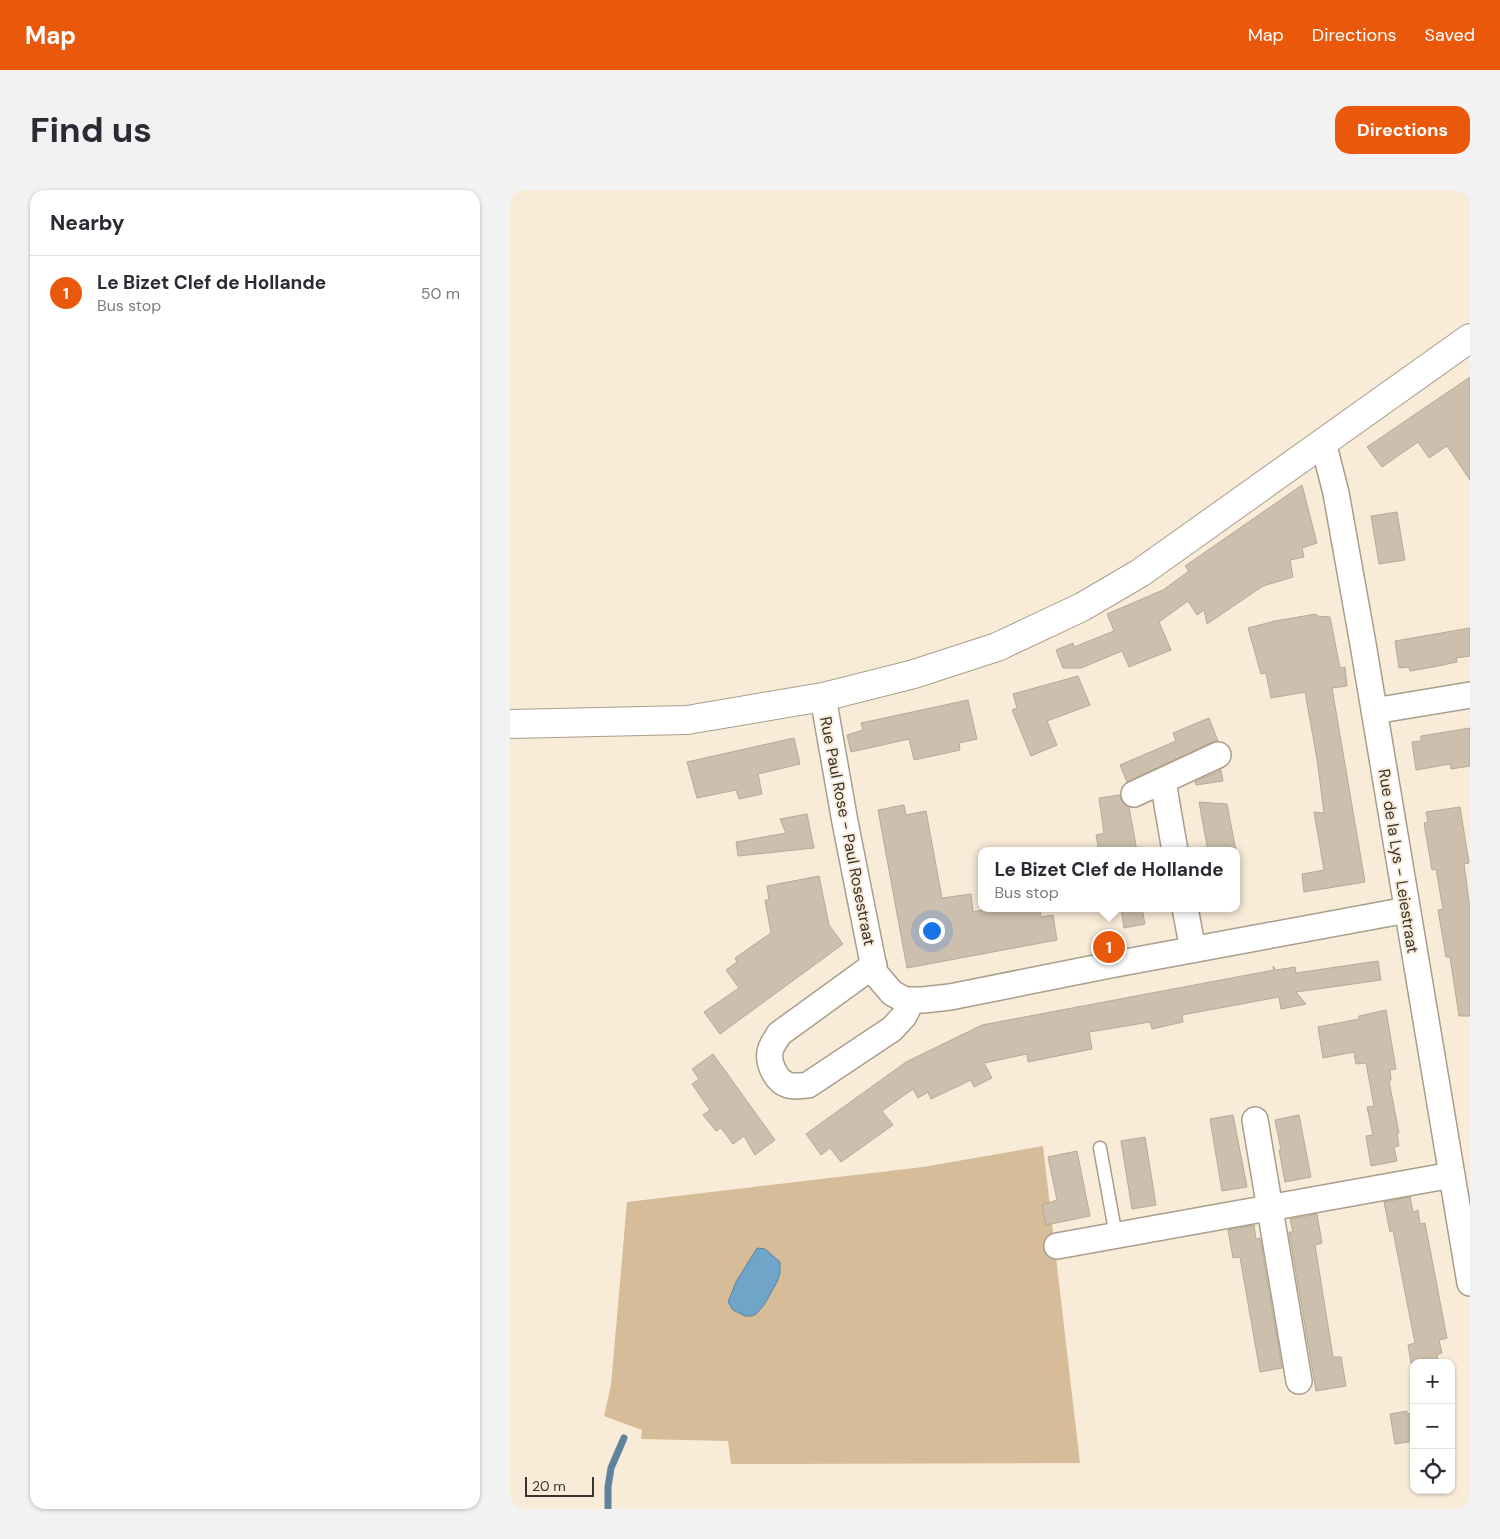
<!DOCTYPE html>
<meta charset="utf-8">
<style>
:root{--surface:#fff;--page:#f2f2f3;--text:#2b2b33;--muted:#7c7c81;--line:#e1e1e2;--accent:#ea580c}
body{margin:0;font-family:"DM Sans",sans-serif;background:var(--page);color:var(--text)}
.controls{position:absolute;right:15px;bottom:15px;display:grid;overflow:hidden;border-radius:10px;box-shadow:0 1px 4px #0004}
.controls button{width:45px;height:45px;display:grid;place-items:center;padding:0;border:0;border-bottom:1px solid var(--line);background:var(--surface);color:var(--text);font:25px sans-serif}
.scale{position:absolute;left:15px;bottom:12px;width:69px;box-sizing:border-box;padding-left:5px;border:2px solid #38332c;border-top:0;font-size:14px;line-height:18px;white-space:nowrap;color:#38332c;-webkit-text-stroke:4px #f8ebd8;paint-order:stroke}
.you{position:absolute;left:421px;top:740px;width:18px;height:18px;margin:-12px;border:4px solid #fff;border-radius:50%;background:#1a73e8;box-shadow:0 0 0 8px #1a73e833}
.badge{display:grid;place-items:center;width:32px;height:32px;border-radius:50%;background:var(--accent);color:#fff;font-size:16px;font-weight:700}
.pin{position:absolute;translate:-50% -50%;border:2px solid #fff;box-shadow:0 1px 5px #0006}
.popup{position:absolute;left:468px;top:657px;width:262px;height:65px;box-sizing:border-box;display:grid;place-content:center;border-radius:10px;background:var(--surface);filter:drop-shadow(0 1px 4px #0005);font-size:16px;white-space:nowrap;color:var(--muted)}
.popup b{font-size:19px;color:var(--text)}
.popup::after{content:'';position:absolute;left:50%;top:100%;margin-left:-10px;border:10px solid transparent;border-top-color:var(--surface)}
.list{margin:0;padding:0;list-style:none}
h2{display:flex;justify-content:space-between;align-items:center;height:65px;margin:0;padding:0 20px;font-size:21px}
h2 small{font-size:16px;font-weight:400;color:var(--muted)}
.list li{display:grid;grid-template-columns:32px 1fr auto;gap:15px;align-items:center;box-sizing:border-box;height:75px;padding:0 20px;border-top:1px solid var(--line)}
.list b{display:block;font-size:19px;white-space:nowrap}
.list p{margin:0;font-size:16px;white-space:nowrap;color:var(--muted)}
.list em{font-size:16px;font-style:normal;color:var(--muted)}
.icon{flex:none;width:28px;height:28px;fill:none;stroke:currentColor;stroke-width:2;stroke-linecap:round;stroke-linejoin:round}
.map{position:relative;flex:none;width:960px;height:1319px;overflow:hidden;border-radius:15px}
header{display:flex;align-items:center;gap:30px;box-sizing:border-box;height:70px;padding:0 25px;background:var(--accent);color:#fff}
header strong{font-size:24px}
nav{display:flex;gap:28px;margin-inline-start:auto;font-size:18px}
.intro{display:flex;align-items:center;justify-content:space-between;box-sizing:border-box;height:120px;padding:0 30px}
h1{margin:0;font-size:35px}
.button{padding:12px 22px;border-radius:15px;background:var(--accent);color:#fff;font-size:18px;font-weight:700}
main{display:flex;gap:30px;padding:0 30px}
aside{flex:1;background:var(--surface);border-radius:15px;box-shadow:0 1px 4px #0004}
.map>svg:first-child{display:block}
.green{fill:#d6bc98}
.water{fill:#6ea5c9;stroke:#5e839a}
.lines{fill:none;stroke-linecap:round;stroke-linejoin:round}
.stream{stroke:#5e839a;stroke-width:7}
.building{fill:#ccbfad;stroke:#b5a997}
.service-casing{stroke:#aa9d8c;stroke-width:15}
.minor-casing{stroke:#aa9d8c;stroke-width:28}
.tertiary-casing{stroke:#aa9d8c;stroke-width:30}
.service{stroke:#fff;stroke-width:12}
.minor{stroke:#fff;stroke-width:25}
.tertiary{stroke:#fff;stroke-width:28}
.labels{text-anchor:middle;stroke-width:4;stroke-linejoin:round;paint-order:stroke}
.street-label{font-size:16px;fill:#38332c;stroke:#f8ebd8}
</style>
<header>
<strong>Map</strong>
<nav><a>Map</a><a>Directions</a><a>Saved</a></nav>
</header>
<div class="intro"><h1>Find us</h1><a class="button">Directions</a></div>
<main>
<aside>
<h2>Nearby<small></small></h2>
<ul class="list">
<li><span class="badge">1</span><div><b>Le Bizet Clef de Hollande</b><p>Bus stop</p></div><em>50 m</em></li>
</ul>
</aside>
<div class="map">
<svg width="960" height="1319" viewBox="0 0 960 1319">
<rect width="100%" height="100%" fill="#f8ebd8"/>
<path class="green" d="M533,956L570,1273L221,1274L218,1251L131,1249L132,1240L94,1226L101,1195L117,1012L413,977Z"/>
<path class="water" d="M247,1058L255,1059L270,1072V1083L267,1092L254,1115L246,1124L242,1126H235L223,1120L218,1112L226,1092Z"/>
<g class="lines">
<path class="stream" d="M98,1319V1297L101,1278L114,1248"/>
</g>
<path class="building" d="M960,187V290L937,256L919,268L908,252L872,277L857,257Z
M792,295L807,353L792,358L794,367L780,370L783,387L753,396L697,434L694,420L687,425L678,411L649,432L661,460L619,477L612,461L571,478H553L546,460L563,453L564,457L604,441L597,424L653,400L679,381L675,376Z
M887,322L895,370L869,374L861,326Z
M806,424L807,426L820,427L830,478L835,477L837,496L822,498L855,692L794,702L792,684L814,680L804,622L814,623L807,569L795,502L761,508L756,483L751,484L738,438L765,431Z
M960,438V466L946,468L947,472L923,477L900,481L899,477L889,478L885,451Z
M568,486L580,515L537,531L547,555L521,566L502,520L507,518L503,504Z
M458,510L467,549L449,553L450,560L404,570L399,549L341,562L337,545L353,540L351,533Z
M699,528L708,551L702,552L617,592L610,575L666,551L663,543Z
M960,538V576L941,579L940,574L906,580L902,552L911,551V546Z
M284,548L290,574L248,584L252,604L229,609L226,600L187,608L177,572Z
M711,580L713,591L686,595L685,592Z
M610,605L611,610L619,617L627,661H589L586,645L594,643L589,608Z
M689,612L717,614L726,661H698Z
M394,615L396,625L416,621L432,708L461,704L463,722L482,718H530L531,727L543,725L547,750L397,778L368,620Z
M950,617L959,673L954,674L960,719V826H949L940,767H936L932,743L928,720L933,719L926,679L922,680L914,633L918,632L916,622Z
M297,624L304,658L228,666L226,652L276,643L270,629Z
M309,686L319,735L333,754L210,844L194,822L229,798L216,780L227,772L225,768L261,743L255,710H259L257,696Z
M611,718H632L635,734L614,738Z
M868,771L871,790L786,802L796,814L771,819L769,807L672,825L673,832L642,839L640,832L579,842L582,859L518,872L517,864L474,873L482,888L464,897L461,890L421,909L418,902L408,908L403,899L372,921L383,935L331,972L320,958L311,965L296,944L396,872L472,835L764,780L763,776L766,780L785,777L786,783Z
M876,820L886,879L880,880L881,890L879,891L889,943H887L889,956L884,957L887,971L861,976L856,946L863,945L857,917L864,916L856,873L846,874L844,862L813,868L808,837L849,829V826Z
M203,864L265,950L245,965L234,946L223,954L211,938L206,941L193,925L200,920L182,894L189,889L182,879Z
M723,925L737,997L712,1001L700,929Z
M789,925L801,987L775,992L769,960H771L765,930Z
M635,947L646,1015L622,1019L611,951Z
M567,961L580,1026L536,1035L532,1015L547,1010L538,967Z
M900,1007L903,1022L908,1020L910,1034L915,1033L937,1148L929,1150L932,1163L927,1165L928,1173H901L898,1155L905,1153L883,1041L880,1042L874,1012Z
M807,1024L812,1053L805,1055L823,1167H831L836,1196L806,1201L779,1042H783L780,1029Z
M744,1035L746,1049L750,1048L772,1178L750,1182L730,1067L723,1068L718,1040Z
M897,1221V1224L904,1223V1251L885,1254L880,1224Z"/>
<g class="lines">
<defs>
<path id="service" d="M590,958L606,1046"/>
<path id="minor" d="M813,252L826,303L853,454L960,1093
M313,507L335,632L365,783L382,803L395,810H413L440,807L600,775L897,720
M864,521L960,505
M653,591L665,661
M624,604L708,565
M675,718L683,760
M364,775L269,844C266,850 261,855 260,862C258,874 266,891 278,895C284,897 291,896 298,895L382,839L394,826L402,810
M745,930L789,1191
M547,1056L942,985"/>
<path id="tertiary" d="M0,534L177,530L313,507L404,484L487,457L572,417L630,383L960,148"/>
</defs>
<use href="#service" class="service-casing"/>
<use href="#minor" class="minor-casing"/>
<use href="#tertiary" class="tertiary-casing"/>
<use href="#service" class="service"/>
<use href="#minor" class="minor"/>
<use href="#tertiary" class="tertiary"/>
</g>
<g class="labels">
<g class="street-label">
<text transform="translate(338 641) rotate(79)" y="6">Rue Paul Rose - Paul Rosestraat</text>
<text transform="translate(889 671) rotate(81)" y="6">Rue de la Lys - Leiestraat</text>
</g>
</g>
</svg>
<div class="controls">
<button>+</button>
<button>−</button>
<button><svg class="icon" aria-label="locate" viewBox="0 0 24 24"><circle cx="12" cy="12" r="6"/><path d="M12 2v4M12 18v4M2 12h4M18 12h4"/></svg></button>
</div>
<div class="scale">20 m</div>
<div class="you"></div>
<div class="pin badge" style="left:599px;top:757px">1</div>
<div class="popup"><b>Le Bizet Clef de Hollande</b>Bus stop</div>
</div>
</main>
